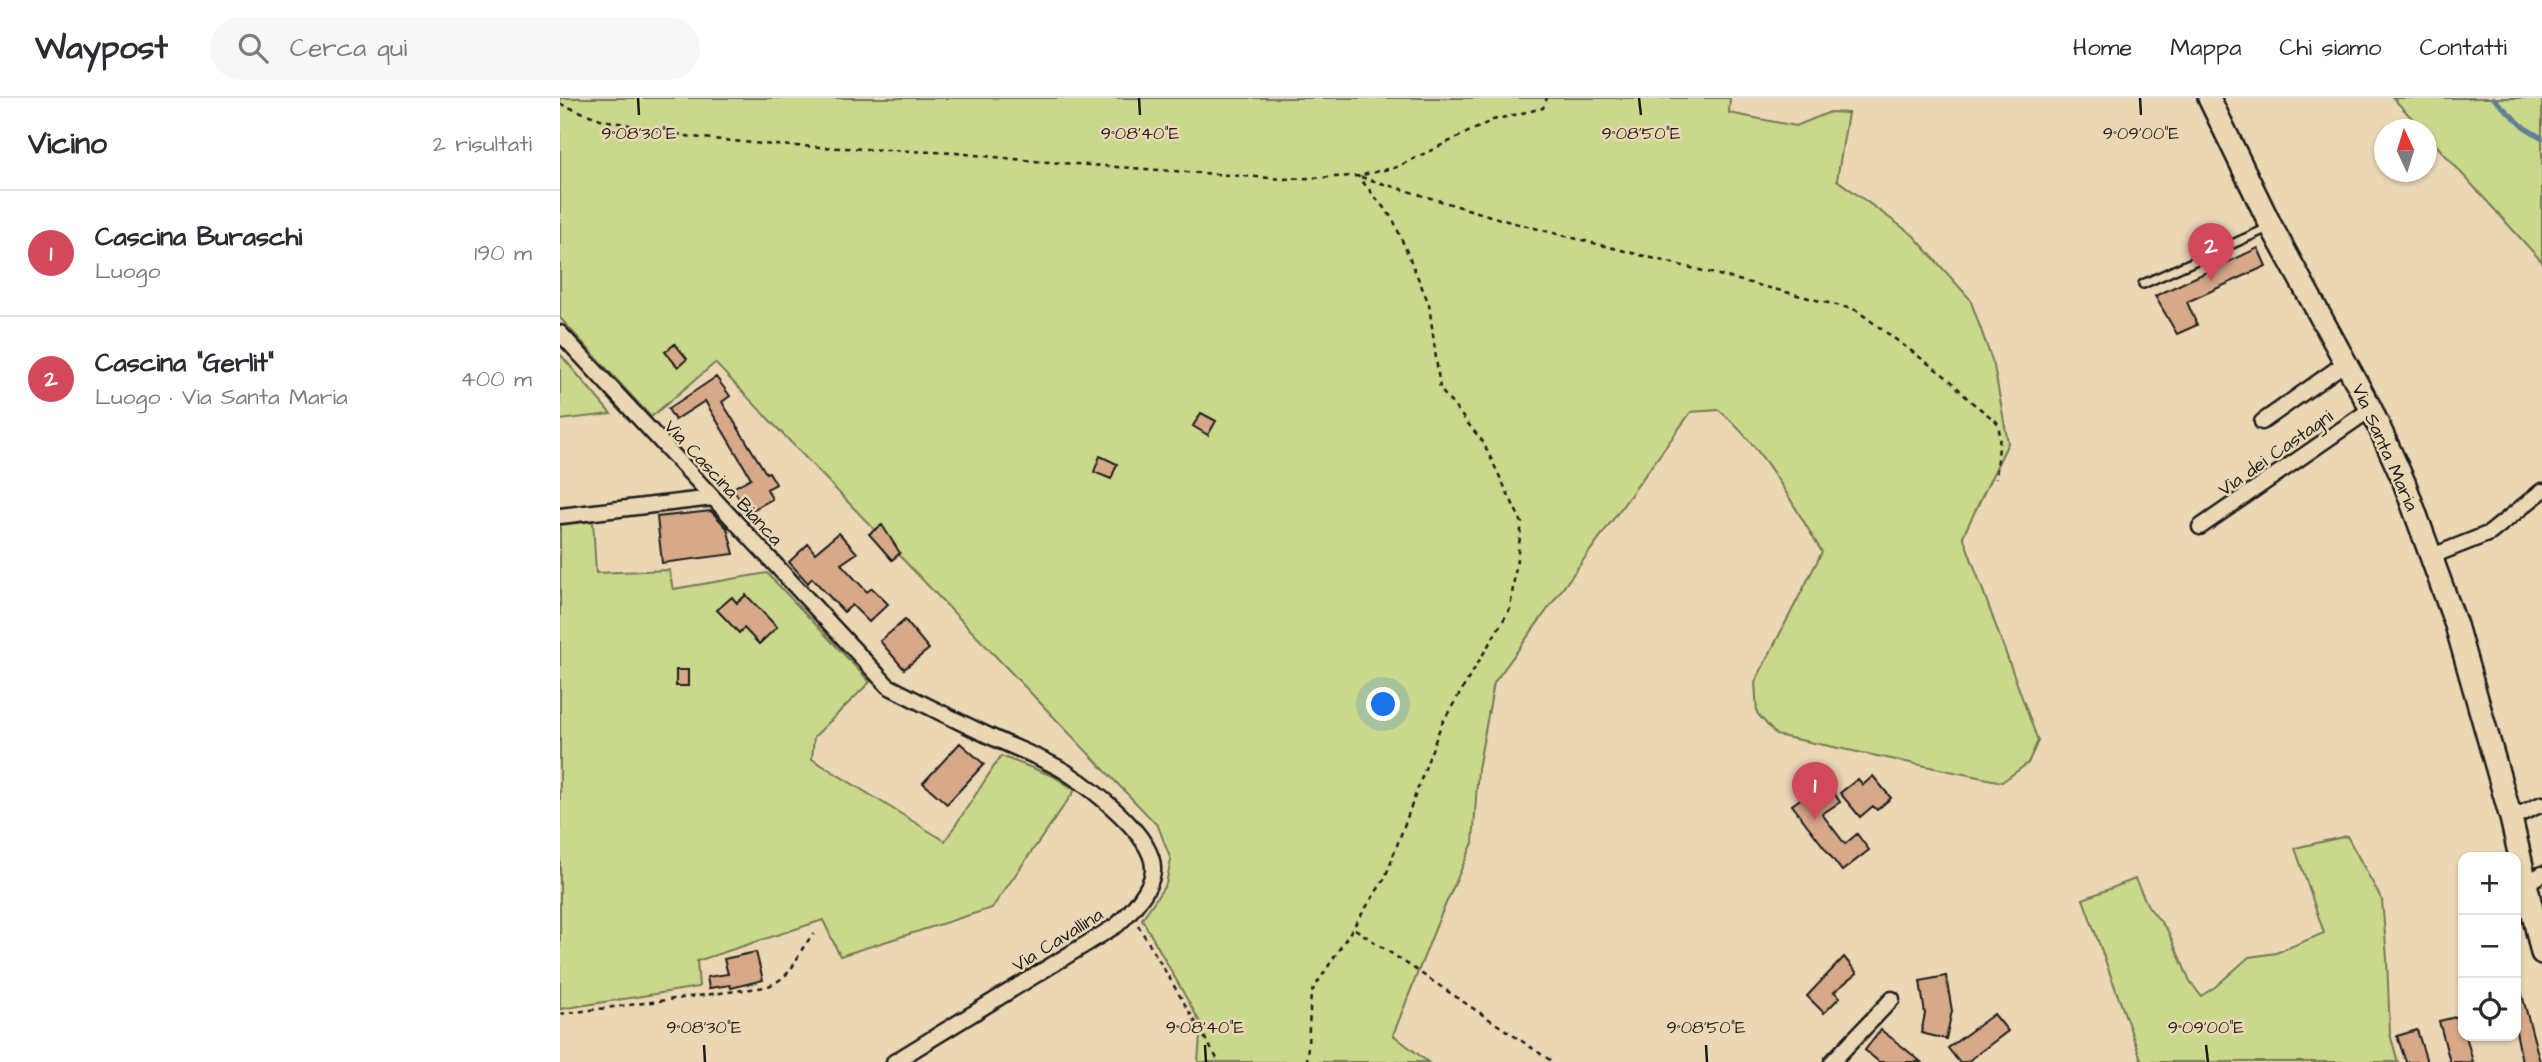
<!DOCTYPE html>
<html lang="it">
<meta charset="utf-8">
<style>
:root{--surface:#fff;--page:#f7f7f7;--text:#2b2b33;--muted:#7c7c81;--line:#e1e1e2;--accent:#d1495b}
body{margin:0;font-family:"Architects Daughter",sans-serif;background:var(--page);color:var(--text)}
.controls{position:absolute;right:21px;bottom:21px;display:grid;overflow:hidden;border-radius:14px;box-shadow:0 2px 5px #0004}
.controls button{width:63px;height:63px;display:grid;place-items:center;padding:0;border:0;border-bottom:2px solid var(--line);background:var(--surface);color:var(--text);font:35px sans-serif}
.compass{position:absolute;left:1814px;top:21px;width:63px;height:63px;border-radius:50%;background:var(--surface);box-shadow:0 2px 5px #0004;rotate:356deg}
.you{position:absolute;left:824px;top:607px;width:24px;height:24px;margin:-18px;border:5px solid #fff;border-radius:50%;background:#1a73e8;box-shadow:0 0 0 10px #1a73e833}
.badge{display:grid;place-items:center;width:46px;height:46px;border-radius:50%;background:var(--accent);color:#fff;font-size:23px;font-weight:700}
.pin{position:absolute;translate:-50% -58px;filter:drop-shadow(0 2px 4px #0008)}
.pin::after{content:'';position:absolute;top:37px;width:24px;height:21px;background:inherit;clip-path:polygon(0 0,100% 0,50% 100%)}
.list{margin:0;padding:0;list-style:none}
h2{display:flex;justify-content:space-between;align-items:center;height:91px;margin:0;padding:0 28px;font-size:30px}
h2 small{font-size:23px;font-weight:400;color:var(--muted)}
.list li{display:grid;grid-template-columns:46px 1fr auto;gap:21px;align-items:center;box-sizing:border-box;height:126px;padding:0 28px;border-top:2px solid var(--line)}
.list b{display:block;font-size:26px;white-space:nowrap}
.list p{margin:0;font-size:23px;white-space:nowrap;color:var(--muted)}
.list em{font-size:23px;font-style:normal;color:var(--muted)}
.icon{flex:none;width:38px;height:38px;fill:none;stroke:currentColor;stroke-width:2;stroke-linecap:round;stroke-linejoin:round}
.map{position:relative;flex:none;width:1982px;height:964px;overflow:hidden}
header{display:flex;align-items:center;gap:42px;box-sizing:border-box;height:98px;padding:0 35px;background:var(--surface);border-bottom:2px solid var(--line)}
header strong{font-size:33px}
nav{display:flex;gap:38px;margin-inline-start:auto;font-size:24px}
.search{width:490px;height:63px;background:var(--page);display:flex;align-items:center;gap:18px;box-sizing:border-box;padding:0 24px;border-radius:38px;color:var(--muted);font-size:26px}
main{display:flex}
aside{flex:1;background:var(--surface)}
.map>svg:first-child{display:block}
.green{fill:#cad88b;stroke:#737a54;stroke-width:2}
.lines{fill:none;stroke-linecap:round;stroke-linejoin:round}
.stream{stroke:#607e97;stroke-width:4.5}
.building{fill:#d7a989;stroke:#1c1c1c;stroke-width:2}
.lane-casing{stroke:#1c1c1c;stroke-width:12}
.street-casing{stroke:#1c1c1c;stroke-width:19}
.secondary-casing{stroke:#1c1c1c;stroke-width:26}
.path{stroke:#1c1c1c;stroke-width:2.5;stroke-dasharray:5 5;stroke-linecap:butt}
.lane{stroke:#ecd7b5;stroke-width:7}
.street{stroke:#ecd7b5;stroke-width:14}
.secondary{stroke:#ecd7b5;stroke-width:21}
.ticks{fill:none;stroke:#1c1c1c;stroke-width:2.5}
.labels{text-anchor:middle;stroke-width:5;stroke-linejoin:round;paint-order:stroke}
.street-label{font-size:19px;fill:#1c1c1c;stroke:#ecd7b5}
.ticks-label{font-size:18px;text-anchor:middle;fill:#1c1c1c;stroke:#ecd7b5;stroke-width:5;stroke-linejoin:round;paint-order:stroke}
</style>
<header>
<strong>Waypost</strong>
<div class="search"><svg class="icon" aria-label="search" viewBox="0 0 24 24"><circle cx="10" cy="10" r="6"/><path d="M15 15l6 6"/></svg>Cerca qui</div>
<nav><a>Home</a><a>Mappa</a><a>Chi siamo</a><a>Contatti</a></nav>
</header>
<main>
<aside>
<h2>Vicino<small>2 risultati</small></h2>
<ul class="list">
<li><span class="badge">1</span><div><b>Cascina Buraschi</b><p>Luogo</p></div><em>190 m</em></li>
<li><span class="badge">2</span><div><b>Cascina &quot;Gerlit&quot;</b><p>Luogo · Via Santa Maria</p></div><em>400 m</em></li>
</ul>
</aside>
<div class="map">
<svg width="1982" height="964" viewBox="0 0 1982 964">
<rect width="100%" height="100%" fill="#ecd7b5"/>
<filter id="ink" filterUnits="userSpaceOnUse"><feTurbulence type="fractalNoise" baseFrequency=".0143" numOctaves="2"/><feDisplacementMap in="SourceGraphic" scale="14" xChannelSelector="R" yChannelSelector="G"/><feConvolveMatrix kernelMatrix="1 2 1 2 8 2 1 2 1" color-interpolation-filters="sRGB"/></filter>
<g filter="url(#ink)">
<path class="green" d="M0,0H1170L1169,15L1236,28L1270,14L1288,15L1277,82L1353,137L1410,201L1434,268L1448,345L1403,438L1478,643L1468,665L1442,684L1216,637L1197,615L1195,584L1262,454C1232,405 1203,349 1159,312L1131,314L934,585L918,671L913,745L879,821L833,937L868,964H638L641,926L582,821L606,786L611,762L598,728L155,265L91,319L0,220Z
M1833,0H1982V164L1867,37V32L1862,31Z
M0,256L51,316L0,322Z
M33,423L36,475L109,472L113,491L207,475L310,584L254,639L252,661L385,743L441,658L493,678L515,692L432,810L280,858L263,822L137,863L139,889L0,911V427Z
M1787,738L1822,802L1827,860L1830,936L1838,964H1582L1523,801L1575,781L1588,808L1608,833L1630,883L1641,898L1655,889L1689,859L1716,855L1764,835L1735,750Z"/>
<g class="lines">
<path class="stream" d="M1933,0L1964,29L1982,40"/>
</g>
<path class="building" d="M1698,150L1706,168L1627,204L1637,227L1617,236L1595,198Z
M115,246L127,261L118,269L105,254Z
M156,279L170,298L162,304L206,375L209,374L216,386L207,391L212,401L187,415L173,390L191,380L145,303L115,322L108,311Z
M641,315L656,323L648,337L633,328Z
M540,358L557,366L551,381L534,374Z
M151,413L167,430L174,456L102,465L97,419Z
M322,427L340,455L332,462L309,436Z
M279,435L297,455L281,466L307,494L312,490L328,506L309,524L292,507L284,514L252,480L248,485L229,464L248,446L255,455Z
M186,497L217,529L199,546L184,530L179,535L157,512L172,499L177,505Z
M345,522L369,551L344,571L320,543Z
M116,572H128V588H116Z
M400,645L424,666L387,706L363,685Z
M1313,678L1331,700L1317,712L1313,708L1300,719L1280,695L1298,681L1303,687Z
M1270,689L1280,704L1262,716L1285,746L1297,736L1309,752L1282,773L1232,707L1247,696L1251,701Z
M196,854L203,882L171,890L170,887L149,890L147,879L168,876L164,861Z
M1284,859L1297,875L1274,894L1280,899L1264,915L1247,898Z
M1386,878L1392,913L1386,941L1361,935L1365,916L1360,883Z
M1956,889H1960L1980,964H1962L1956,933Z
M1434,916L1448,933L1407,964H1399L1388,950Z
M1900,918L1903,938H1906L1913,964H1890L1879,923Z
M1321,932L1343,949L1361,964H1319L1305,952Z
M1857,932L1867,964H1846L1837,938Z"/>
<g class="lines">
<defs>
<path id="lane" d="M1583,186L1708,130"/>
<path id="street" d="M0,235L328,588C365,607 401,625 438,642C460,652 485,661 506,674C531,690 593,737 593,770C594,789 570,815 557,827L334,964
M1702,324L1785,265
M0,418L153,400
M1640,429L1811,311
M1872,458L1930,435L1982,393
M1951,720L1982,706
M1967,785L1982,776
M1272,964L1332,901"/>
<path id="secondary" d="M1649,0L1711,128L1811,311L1844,384L1896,527L1951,720L1982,855"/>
</defs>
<use href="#lane" class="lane-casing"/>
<use href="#street" class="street-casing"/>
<use href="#secondary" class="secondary-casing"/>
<path class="path" d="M0,6L43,22L132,39L214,47L396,55L474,63L724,81L798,78L837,69L933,22L983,10L987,0
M801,79L947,123L1296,212L1389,281L1409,302L1437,324L1440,336L1436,381
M578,827L659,964
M795,831L993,964
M0,916L206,889C239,876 232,858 254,836
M747,964L751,895L825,780L881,627L950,511L962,425L923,344L880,291L869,206L833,121L798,78"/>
<use href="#lane" class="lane"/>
<use href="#street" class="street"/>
<use href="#secondary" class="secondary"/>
</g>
</g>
<path class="ticks" d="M78,0L79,17M579,0L580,17M1079,0L1081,17M1580,0L1581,17M144,947L145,964M645,947L646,964M1146,947L1147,964M1646,947L1648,964"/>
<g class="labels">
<g class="street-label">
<text transform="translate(1826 349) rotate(66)" y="7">Via Santa Maria</text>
<text transform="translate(1715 354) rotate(-35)" y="7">Via dei Castagni</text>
<text transform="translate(164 384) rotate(47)" y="7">Via Cascina Bianca</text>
<text transform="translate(497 841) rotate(-32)" y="7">Via Cavallina</text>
</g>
</g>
<g class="ticks-label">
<text x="79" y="41">9°08'30"E</text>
<text x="580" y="41">9°08'40"E</text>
<text x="1081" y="41">9°08'50"E</text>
<text x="1581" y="41">9°09'00"E</text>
<text x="144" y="935">9°08'30"E</text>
<text x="645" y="935">9°08'40"E</text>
<text x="1146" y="935">9°08'50"E</text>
<text x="1646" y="935">9°09'00"E</text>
</g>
</svg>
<div class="controls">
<button>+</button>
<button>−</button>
<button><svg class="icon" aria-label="locate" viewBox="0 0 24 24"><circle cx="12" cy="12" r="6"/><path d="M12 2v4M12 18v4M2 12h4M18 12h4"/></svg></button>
</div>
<svg class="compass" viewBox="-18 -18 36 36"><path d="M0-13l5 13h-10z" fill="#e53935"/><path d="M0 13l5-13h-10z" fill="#7c7c81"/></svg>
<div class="you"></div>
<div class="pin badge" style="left:1255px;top:722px">1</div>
<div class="pin badge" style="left:1651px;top:183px">2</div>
</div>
</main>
